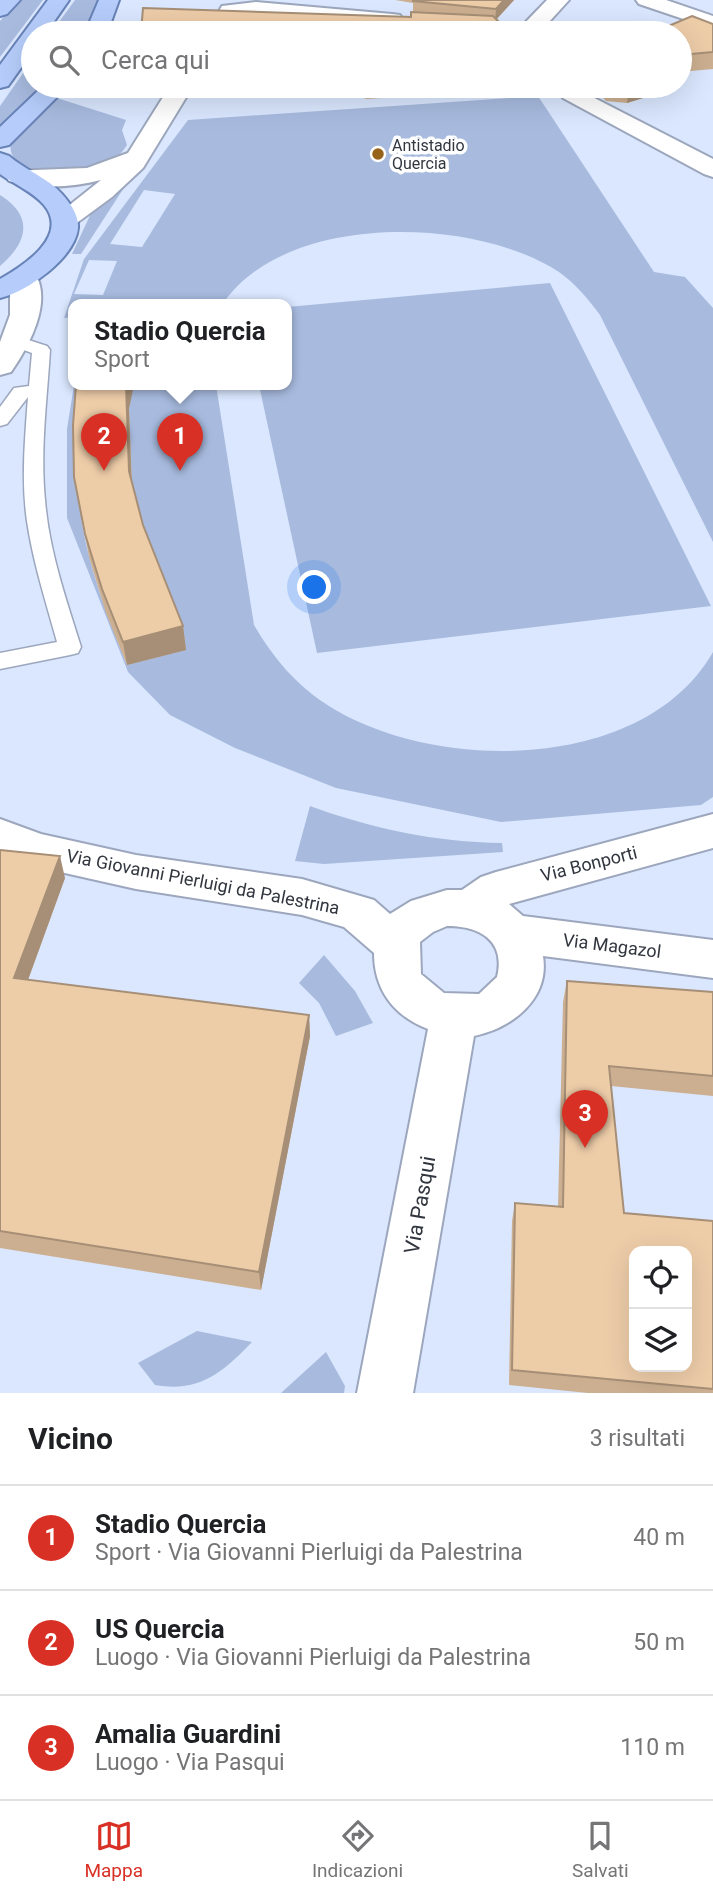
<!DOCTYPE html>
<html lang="it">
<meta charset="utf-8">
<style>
:root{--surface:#fff;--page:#f2f2f2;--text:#202124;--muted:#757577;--line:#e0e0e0;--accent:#d93025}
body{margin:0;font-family:Roboto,sans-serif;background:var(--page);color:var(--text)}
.controls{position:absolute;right:21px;bottom:21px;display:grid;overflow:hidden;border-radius:14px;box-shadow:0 7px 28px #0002}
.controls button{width:63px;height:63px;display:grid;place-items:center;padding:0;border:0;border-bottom:2px solid var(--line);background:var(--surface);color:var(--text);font:35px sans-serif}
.you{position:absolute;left:315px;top:588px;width:24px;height:24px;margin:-18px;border:5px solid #fff;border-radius:50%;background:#1a73e8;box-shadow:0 0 0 10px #1a73e833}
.badge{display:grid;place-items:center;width:46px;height:46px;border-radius:50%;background:var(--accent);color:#fff;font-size:23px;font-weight:700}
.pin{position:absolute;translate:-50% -58px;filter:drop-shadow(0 2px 4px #0008)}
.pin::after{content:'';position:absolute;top:37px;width:24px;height:21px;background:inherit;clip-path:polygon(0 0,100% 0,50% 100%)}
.popup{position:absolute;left:68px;top:299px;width:224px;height:91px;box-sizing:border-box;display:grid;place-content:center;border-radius:14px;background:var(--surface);filter:drop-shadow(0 2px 5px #0005);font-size:23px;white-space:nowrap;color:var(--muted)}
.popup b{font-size:26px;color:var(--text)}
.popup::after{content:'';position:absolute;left:50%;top:100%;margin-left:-14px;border:14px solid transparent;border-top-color:var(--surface)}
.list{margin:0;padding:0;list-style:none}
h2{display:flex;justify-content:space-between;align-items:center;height:91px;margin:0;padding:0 28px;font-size:30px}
h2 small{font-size:23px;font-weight:400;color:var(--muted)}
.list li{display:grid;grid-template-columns:46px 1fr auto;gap:21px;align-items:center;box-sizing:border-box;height:105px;padding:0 28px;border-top:2px solid var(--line)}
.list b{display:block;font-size:26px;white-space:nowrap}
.list p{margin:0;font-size:23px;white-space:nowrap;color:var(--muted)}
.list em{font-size:23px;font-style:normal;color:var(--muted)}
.icon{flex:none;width:38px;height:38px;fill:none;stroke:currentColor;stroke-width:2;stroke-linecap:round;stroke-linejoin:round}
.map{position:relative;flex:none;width:713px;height:1393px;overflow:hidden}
.search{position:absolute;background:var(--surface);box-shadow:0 7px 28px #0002;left:21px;right:21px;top:21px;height:77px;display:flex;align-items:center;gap:18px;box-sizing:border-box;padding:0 24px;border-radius:38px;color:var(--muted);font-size:26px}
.sheet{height:406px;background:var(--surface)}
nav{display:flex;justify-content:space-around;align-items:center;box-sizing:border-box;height:98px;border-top:2px solid var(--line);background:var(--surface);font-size:19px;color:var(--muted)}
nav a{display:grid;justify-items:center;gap:4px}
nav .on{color:var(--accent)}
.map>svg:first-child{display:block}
.green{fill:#a8bbdf;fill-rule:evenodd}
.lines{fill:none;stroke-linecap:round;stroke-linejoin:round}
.lane-casing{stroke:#9ca7bd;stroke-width:3}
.street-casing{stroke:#9ca7bd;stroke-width:4}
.primary-casing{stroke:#6883b7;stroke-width:4}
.lane{fill:#fff;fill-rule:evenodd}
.street{fill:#fff;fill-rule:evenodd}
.primary{fill:#b6cdfb;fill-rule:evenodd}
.wall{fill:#ccaf90}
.shaded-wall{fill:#a68f76}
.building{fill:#edcca8;stroke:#a68f76;stroke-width:2;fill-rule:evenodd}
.poi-dot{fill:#976219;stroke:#fff;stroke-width:2.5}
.labels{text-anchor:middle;stroke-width:7;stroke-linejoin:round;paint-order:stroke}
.far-poi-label{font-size:16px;fill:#31363f;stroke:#fff;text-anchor:start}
.street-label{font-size:18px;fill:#31363f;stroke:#fff}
.near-street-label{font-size:21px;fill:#31363f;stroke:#fff}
</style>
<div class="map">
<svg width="713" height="1393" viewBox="0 0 713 1393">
<rect width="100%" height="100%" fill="#dae7fe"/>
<path class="green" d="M19,0H43L0,57V21Z
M75,0H99L86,33H51Z
M33,59V86H45L0,125V106Z
M538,96L654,272L685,277L713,308V542L600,315C588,299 576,284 559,272C474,216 283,212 222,305H73V317L64,318L84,259L188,120ZM144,190L175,194L142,247L110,244ZM89,260L117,261L103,295L74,294Z
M57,98L126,120L122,130L127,145C121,155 112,162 101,166C82,174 4,179 11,143Z
M129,180L81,254H72L93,209Z
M0,195C34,216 28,242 0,266Z
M550,283L711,606L317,653L259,385H287V307Z
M74,385H82C79,423 75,461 79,499C84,557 106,612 127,665L132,494L129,409L132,385H216L254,625C274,659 296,685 329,706C435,773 644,773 713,652V797L701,805L501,822L336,788L235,748L170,715L128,672L67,518V429Z
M310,806C373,829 435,842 502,843L503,852L324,864L295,861Z
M324,955L355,991L373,1023L336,1036L319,1003L299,983Z
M197,1331L252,1342C223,1372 200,1393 155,1385L138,1363Z
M326,1352L345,1386L344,1393H281Z"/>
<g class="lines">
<defs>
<path id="lane" d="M211,86C229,85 281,81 294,92L287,96L218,90Z
M16,336L47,346L50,350C47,400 40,450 45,500C49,551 66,599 81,647L78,653L70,655L0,669V653L57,642C46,602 33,562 27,521C21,480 25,438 28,397L7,424L0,426V407L14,388L29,386L32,353L10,345L7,341Z"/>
<path id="street" d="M547,0H569L539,33H463L447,31L444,26L447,21L455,20L522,26Z
M636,0H666L713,16V29L639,4Z
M256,2L392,14L400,15L403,20L400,25L392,26L256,14L230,17L222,16L219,11L222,6Z
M170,86H193L143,168L112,197L74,225L65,227L56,225L52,219L101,180C71,188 39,189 9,181L5,176L9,171L87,168L128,153Z
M571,86L713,159V177L704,174L563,98L559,93L563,88Z
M24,270L34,272C54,301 28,348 11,372L0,375V342L10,315V278L14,272Z
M713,814V848L509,904L523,916L713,940V978L543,956C550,999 512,1028 474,1036L413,1393H357L428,1029C394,1016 374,990 374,953L344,927L302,915L136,889L38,867L0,853V819L41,834L136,855L302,879L374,900L390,914L411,901L447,890H462L481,877L496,872ZM447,926C479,926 506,940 497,977L479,994L444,993L421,974L420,942L433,932Z"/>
<path id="primary" d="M0,0H20L7,14L0,16Z
M48,0H69L46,33H33V51L8,86L0,88V65Z
M99,0H119L107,33H85Z
M43,86H68L9,145L0,147V127Z
M0,153L9,156C25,170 48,178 62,194C70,203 79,215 78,228C75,258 27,292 0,298V279C23,266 70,236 44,205C33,192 14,184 0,174Z"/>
</defs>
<use href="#lane" class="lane-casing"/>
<use href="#street" class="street-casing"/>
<use href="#primary" class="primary-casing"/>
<use href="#lane" class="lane"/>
<use href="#street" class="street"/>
<use href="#primary" class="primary"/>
</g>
<path class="wall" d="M395,0H514L496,19L510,33H141V32L411,17L413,12V3Z
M713,24V69L680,72V33Z
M320,86H523V88L367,99Z
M592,86H648L643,98L627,103L606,101Z
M129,409L132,482L143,525L183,626L186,650L127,665L106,613L89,557L74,477Z
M0,850L65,878L28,980L309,1015L310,1036L261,1290L0,1248Z
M567,981L713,992V1096L611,1086L624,1213L713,1221V1393H588L509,1385L512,1221L515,1203L558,1207L563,1002Z"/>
<path class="shaded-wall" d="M504,0H514L495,21L496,9Z
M629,86H648L643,98L627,103Z
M126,385H134L129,409L132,494L129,471Z
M183,626L186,650L127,665L123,642Z
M60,856L65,878L21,999L14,978Z
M309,1015L310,1036L261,1290L259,1272Z"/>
<path class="building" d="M413,0H504L496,9L413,1Z
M143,8L411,17V12L493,16L510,33H153L141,32Z
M692,16L713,24V52L680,55V33H652Z
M96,300L144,302L143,305H94Z
M76,385H126L129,471L143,525L183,626L123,642L102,589L85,534L74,477L73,425Z
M0,850L60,856L14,978L309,1015L259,1272L0,1231Z
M567,981L713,992V1076L609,1066L624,1213L713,1221V1389L512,1370L515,1203L563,1207ZM634,1251H687V1367H634Z"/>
<circle class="poi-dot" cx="378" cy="154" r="7"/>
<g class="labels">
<g class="far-poi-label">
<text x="392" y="151">Antistadio<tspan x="392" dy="18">Quercia</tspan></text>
</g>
<g class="street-label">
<text transform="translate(589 864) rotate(-14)" y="6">Via Bonporti</text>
<text transform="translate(203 882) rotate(11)" y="6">Via Giovanni Pierluigi da Palestrina</text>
<text transform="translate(612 946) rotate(7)" y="6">Via Magazol</text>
</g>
<g class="near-street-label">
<text transform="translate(420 1205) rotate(-80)" y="7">Via Pasqui</text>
</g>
</g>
</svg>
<div class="controls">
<button><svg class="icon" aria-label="locate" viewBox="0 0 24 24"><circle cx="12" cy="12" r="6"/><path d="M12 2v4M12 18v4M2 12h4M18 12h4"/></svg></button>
<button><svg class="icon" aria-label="layers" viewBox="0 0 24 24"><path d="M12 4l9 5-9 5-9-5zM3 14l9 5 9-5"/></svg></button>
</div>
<div class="you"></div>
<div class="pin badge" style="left:180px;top:471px">1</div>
<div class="popup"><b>Stadio Quercia</b>Sport</div>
<div class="pin badge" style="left:104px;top:471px">2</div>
<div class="pin badge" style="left:585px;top:1148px">3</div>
<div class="search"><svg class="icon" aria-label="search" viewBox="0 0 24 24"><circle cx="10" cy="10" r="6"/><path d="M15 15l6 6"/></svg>Cerca qui</div>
</div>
<section class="sheet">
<h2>Vicino<small>3 risultati</small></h2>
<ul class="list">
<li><span class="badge">1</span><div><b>Stadio Quercia</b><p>Sport · Via Giovanni Pierluigi da Palestrina</p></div><em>40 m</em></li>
<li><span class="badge">2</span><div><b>US Quercia</b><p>Luogo · Via Giovanni Pierluigi da Palestrina</p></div><em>50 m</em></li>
<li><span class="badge">3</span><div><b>Amalia Guardini</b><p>Luogo · Via Pasqui</p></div><em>110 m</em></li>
</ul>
</section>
<nav>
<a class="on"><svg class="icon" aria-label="map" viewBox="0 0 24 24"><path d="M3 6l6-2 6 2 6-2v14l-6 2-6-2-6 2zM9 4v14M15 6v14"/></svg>Mappa</a>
<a><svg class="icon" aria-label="directions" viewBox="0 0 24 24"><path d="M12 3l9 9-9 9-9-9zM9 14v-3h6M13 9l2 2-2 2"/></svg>Indicazioni</a>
<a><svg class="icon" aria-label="saved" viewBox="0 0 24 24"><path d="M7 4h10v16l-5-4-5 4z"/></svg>Salvati</a>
</nav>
